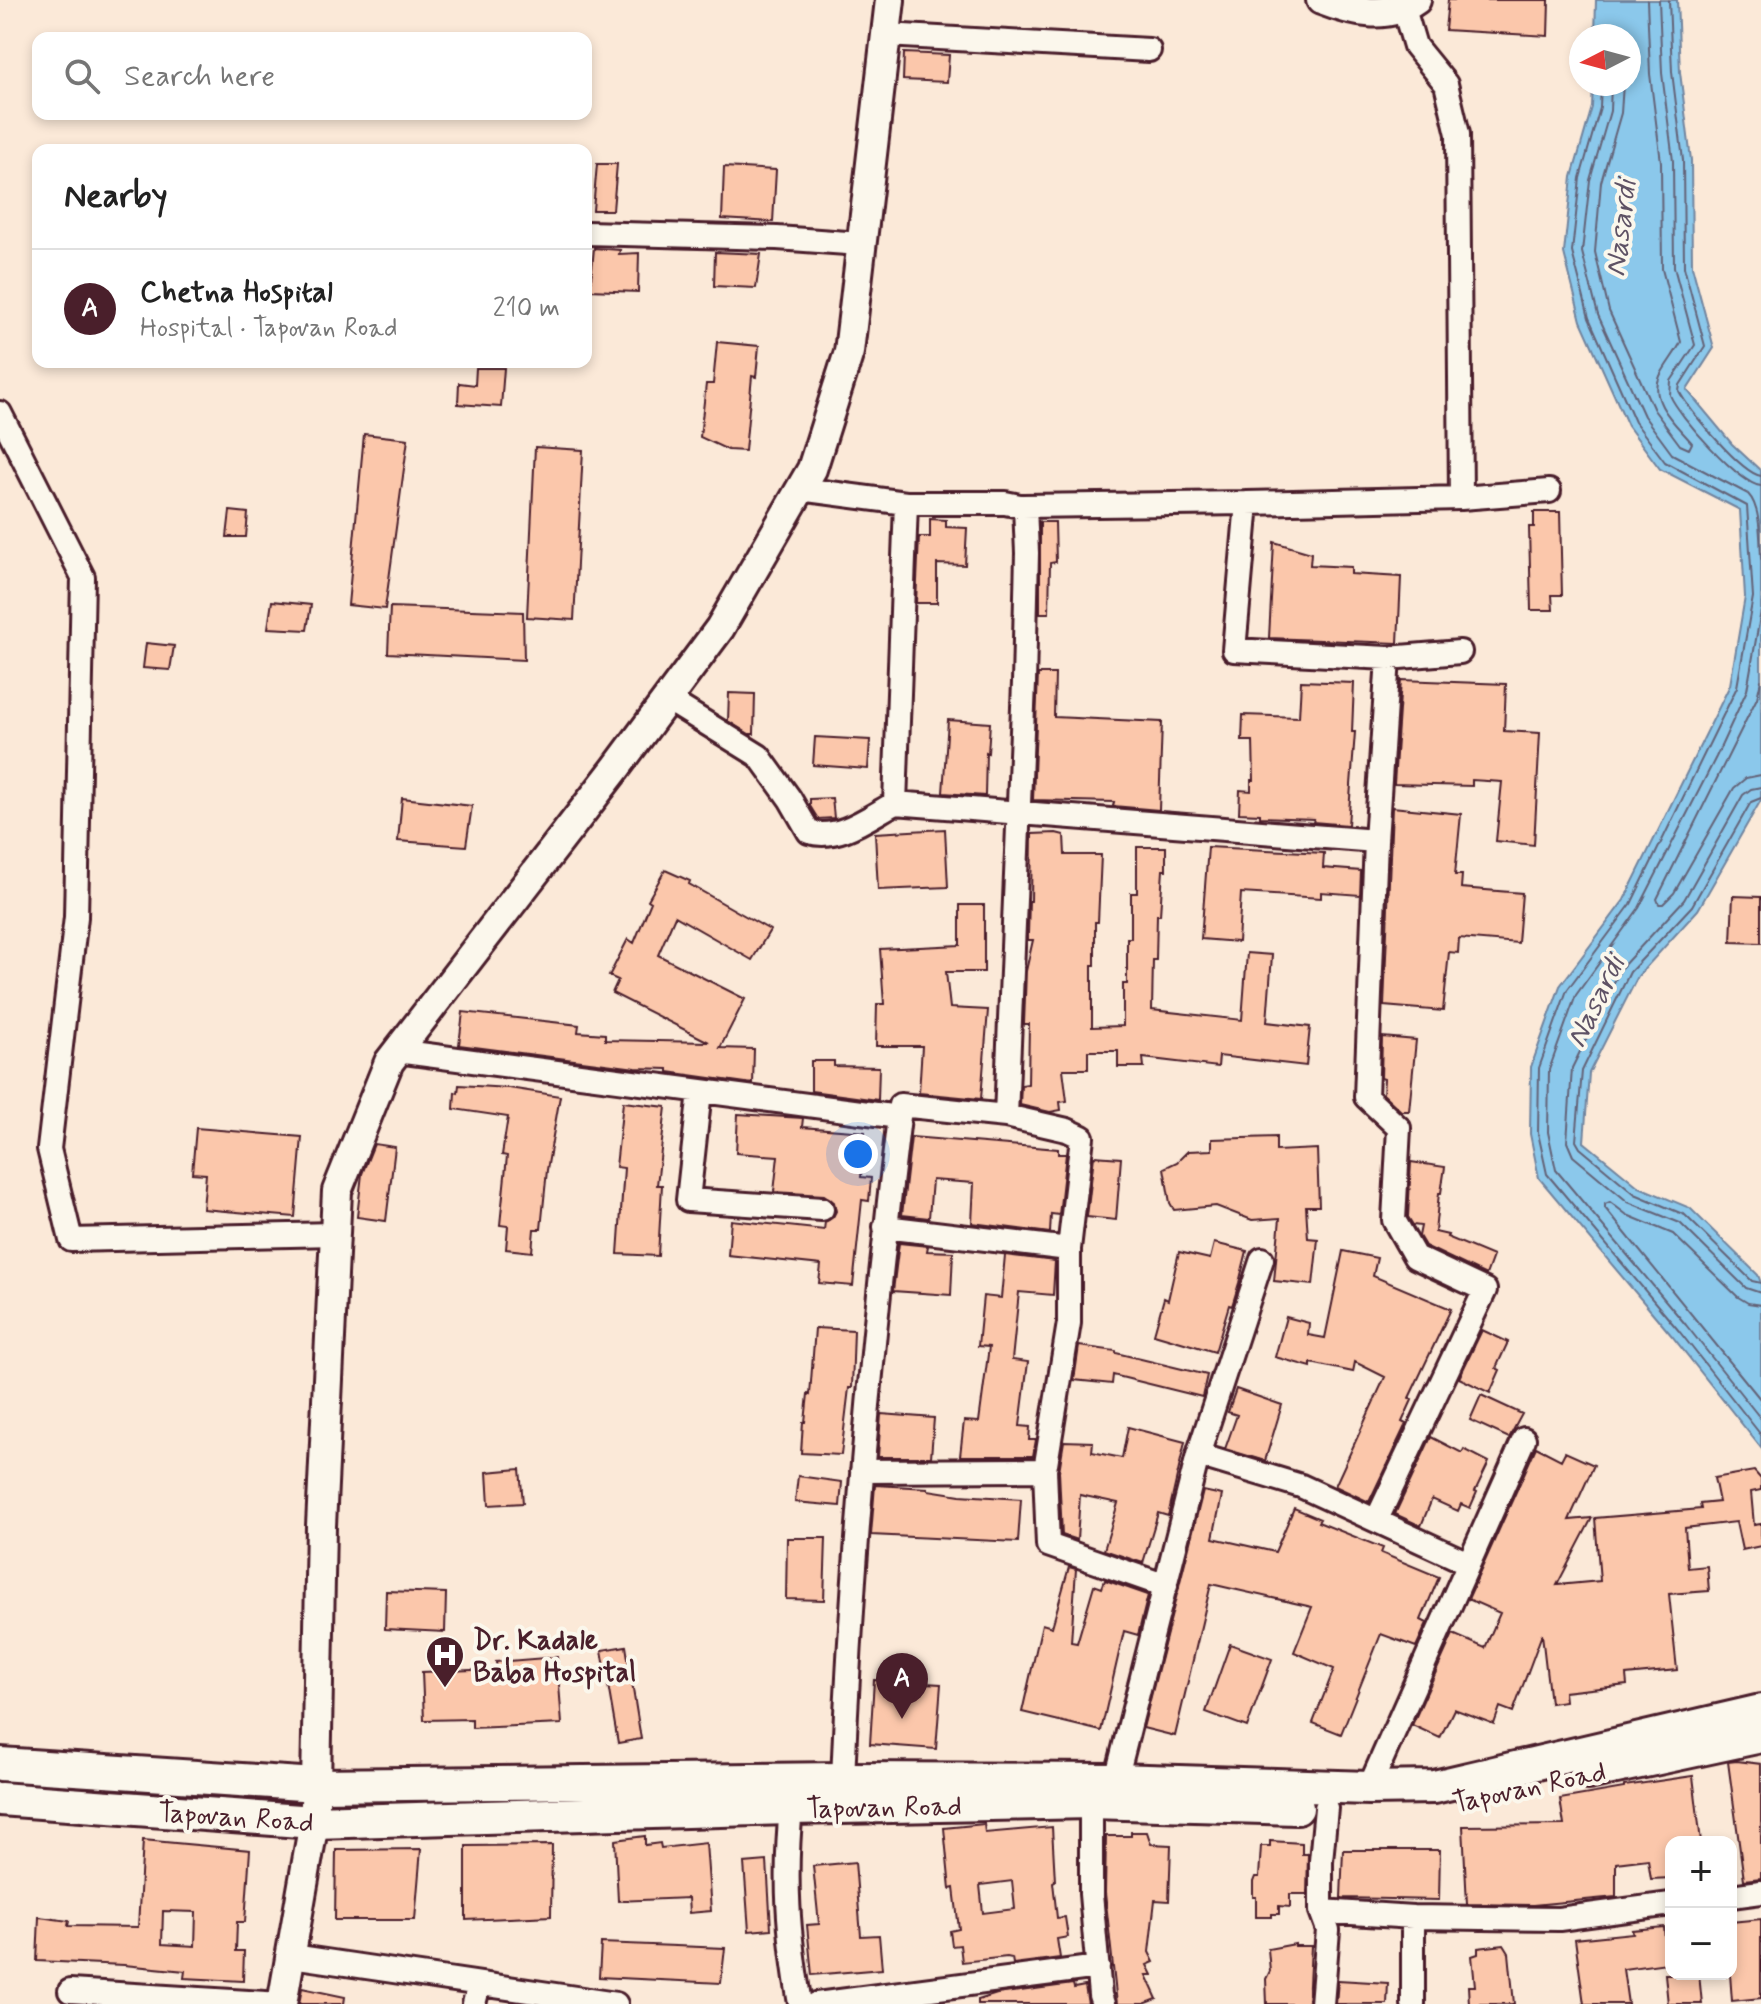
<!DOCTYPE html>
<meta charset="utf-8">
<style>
:root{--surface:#fff;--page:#f2f2f2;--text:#222;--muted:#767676;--line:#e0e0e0;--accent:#4a1f2b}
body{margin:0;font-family:Mynerve,sans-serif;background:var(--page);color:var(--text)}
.controls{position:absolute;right:24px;bottom:24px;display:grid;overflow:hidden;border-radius:16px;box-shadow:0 4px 12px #0003}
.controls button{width:72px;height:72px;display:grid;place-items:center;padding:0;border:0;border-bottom:2px solid var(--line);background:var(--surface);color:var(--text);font:40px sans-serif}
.compass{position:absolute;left:1569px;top:24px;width:72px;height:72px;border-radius:50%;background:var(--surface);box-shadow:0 4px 12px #0003;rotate:264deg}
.you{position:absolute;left:858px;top:1154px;width:28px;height:28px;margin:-20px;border:6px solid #fff;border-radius:50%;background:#1a73e8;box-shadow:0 0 0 12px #1a73e833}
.badge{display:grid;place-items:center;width:52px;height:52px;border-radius:50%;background:var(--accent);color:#fff;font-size:26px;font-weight:700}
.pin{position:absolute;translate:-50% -66px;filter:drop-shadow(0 2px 4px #0008)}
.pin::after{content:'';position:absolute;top:42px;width:28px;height:24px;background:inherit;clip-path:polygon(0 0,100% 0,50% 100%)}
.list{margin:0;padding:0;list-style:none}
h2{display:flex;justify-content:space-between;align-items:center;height:104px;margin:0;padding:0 32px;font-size:34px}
h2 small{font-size:26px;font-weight:400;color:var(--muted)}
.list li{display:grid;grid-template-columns:52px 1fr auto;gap:24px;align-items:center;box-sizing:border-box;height:120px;padding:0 32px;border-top:2px solid var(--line)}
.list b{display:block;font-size:30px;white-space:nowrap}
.list p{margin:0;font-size:26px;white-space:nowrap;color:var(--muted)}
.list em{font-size:26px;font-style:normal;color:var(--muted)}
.icon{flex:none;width:44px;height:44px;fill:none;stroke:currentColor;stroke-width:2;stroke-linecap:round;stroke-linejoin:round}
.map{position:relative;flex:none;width:1761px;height:2004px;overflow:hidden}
.search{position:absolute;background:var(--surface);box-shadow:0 4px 12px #0003;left:32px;top:32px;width:560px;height:88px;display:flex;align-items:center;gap:20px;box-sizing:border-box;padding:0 28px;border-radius:16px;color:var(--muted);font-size:30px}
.panel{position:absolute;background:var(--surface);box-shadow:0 4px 12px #0003;left:32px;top:144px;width:560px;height:224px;border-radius:16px}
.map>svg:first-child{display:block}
.water{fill:#8bc8eb;stroke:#71849e;stroke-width:2}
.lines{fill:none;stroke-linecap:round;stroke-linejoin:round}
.shore{stroke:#646378;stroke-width:2}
.building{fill:#fbc7ab;stroke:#4a1f2b;stroke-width:2;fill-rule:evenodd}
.minor-casing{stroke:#4a1f2b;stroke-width:28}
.tertiary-casing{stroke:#4a1f2b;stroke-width:34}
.secondary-casing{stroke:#4a1f2b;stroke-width:38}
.minor{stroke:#fbf7ec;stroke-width:22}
.tertiary{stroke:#fbf7ec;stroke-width:28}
.secondary{stroke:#fbf7ec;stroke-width:32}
.labels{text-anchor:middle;stroke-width:8;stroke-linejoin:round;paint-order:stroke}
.poi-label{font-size:28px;font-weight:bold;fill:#4a1f2b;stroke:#fbf7ec;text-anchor:start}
.street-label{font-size:28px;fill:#4a1f2b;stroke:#fbf7ec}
.water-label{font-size:30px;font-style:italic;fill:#5e5265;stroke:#fbf7ec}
</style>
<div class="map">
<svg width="1761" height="2004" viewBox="0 0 1761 2004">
<rect width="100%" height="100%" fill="#fbe9d8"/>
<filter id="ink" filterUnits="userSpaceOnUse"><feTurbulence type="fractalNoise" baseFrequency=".0125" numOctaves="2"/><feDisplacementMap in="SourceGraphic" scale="16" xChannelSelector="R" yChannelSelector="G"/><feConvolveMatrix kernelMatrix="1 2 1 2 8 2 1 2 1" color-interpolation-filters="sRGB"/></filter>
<g filter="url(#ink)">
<path class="water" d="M1596,0H1677L1680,72L1691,160L1692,266L1714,348L1687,390L1732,444L1761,471V800L1698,910L1638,976L1589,1073L1584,1142L1639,1187L1690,1208L1758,1275L1761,1283V1448L1672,1336L1539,1178L1530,1134L1531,1067L1560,986L1624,900L1730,685L1745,597L1740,510L1660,469L1628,426L1581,321L1564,253L1572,177L1592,107L1593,84H1629V36H1595Z"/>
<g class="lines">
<path class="shore" d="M1659,0L1662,73L1673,161L1674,267L1695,345L1671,381L1670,395C1678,415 1740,485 1761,486
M1669,0L1672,72L1683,160L1684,267L1705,346L1680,385L1679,391C1689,410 1741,473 1761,476
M1601,84L1600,108L1580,178L1572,252L1589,318L1635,422L1665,462L1747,506L1753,597L1737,687L1631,904L1567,990L1539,1068L1538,1133L1547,1174L1679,1331L1761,1435
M1611,84L1610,111L1590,180L1582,252L1598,315L1644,416L1672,454L1748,494C1761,507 1760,539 1761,559
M1623,84L1621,113L1601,182L1595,252L1609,311L1654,410L1680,445L1689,449L1692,443C1677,425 1648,402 1660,376C1666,364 1675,354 1681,342L1662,269L1661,162L1650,74L1647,0
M1761,611L1747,690L1716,757L1639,908L1576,995L1549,1070L1548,1132L1556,1170L1686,1325L1761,1419
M1761,680L1757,698L1657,899L1659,904H1663L1674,893L1734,788L1746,778L1761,775
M1761,787L1751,789L1743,795L1684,900L1621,968L1572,1068L1567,1142L1573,1156L1628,1202L1680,1223L1746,1288L1761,1293
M1761,798L1751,802L1692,906L1630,972L1582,1071L1576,1141L1580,1148L1635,1194L1685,1215L1752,1281L1761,1283
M1761,1305L1748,1303L1738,1297L1673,1234L1627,1215L1610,1202L1605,1204V1208L1761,1400"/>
</g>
<path class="building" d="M1448,0H1549L1548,36L1445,30Z
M904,53L949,55L947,82L903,80Z
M597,164H617L613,210H593Z
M724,167L776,170L773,222L722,219Z
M594,248L620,250L619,254L639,253L638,292L590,290Z
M715,252L761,254L756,288L714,286Z
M717,342L759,346L756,377L752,376L745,451L728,450L700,437L706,384H713Z
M476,368H504L501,407L458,404L459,383L475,385Z
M364,434L408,439L385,609L348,605Z
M535,447L583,450L574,620L527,617Z
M230,511L248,513L246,537H227Z
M1534,512H1560L1562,595H1552L1553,610H1531L1529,527H1534Z
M930,519L946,520V527L967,528L965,565L937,564V603H916L919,537H930Z
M1040,522H1055L1056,562L1050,563L1049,613H1040Z
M1274,542L1311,553L1310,565L1351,567V574L1401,577L1398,643L1269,638Z
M272,601L311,605L307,630L268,628Z
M390,607L523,612L524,660L388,653Z
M146,643L174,646L170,670L143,668Z
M1038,674H1055L1054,717L1162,722L1159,810L1113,806L1114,802L1033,800Z
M1401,680L1506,684L1504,731L1540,733L1534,845L1496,841L1502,782L1472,780V786L1394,784Z
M1301,681L1354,683L1352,732H1355L1348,825L1313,822L1314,819L1260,817V814L1239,813L1240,790L1251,791V780H1254L1253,741H1242L1243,715L1299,717Z
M729,693L755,694L754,734H749L728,721Z
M948,720L990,723L988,753L986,752L985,796L943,793Z
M815,737L870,740L868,769L813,765Z
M402,798L472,806L466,846L398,841Z
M832,798L834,818L818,819L810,806V799Z
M1392,807L1461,814L1455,875H1462L1461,888L1522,893L1518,943L1459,938L1458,953L1449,952L1443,1011L1384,1006Z
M945,829L948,887L878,890L875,833Z
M1056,833L1064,835L1065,855H1101L1098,922H1095V965H1092V1027L1123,1026V984H1127V938H1131V893H1137V847H1166V870H1163L1160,915H1157L1156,960H1153L1152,1010L1242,1020L1247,953L1272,955L1267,1022L1310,1027L1306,1066L1219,1056L1218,1067L1143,1058L1144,1067H1118V1051H1088V1069H1063L1067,1101L1060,1102L1061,1110L1050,1112L1020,1105L1021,1085L1028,1084L1029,1024H1024L1026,971L1033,940H1028V934L1029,901H1031L1032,834Z
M1208,847L1324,853L1323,868L1361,871L1360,895L1321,892V898L1241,893L1238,942L1201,939Z
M665,870L690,881L689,884L770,930L752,960L675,916L658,955L745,999L720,1048L754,1049L753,1084L668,1072V1069L636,1068L459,1045L463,1012L579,1025L578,1032L605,1034V1040L709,1042L612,993L618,980L609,976L628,939L634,943L651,902L648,900Z
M1733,896L1761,897V943L1731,942Z
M960,905H984V972H946L950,1008L988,1010L981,1099L919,1093L922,1046H876L877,1004H884L880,949L960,945Z
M1382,1037L1416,1040L1409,1111H1401L1383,1094L1384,1079L1381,1078Z
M811,1061H834V1066L879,1067L878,1100L811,1091Z
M459,1085L509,1088L560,1096L547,1170L541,1229H534L532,1252L506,1249L508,1226L500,1225L507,1156L502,1155L508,1117L454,1109L455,1092L458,1093Z
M623,1102L666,1107L657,1185H662L658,1256L618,1254L624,1168L616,1167Z
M738,1114L803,1118L802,1127L865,1132L861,1177L871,1178L869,1201L862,1200L853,1286L819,1283L821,1265L728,1255L731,1220L824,1230L825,1222L833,1217L836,1211L834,1202L824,1195L774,1192L778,1156L736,1153Z
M196,1128L302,1137L295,1217L203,1209L206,1174L192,1173Z
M911,1137L1058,1149V1154H1066L1059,1215L1051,1214L1050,1233L972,1223L974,1183L932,1180L929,1218L902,1215Z
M1276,1137V1151L1317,1149L1319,1206H1306L1308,1238L1318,1239L1313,1285L1274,1281L1280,1218L1252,1220L1216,1206L1174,1210L1170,1203L1164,1168L1177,1162L1188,1151L1212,1150V1139Z
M374,1144L395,1147L386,1221L357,1217L362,1174Z
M1094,1156L1121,1158L1116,1220L1087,1217Z
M1411,1162L1445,1167L1441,1193H1439L1435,1232L1448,1235L1447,1237L1493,1256L1486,1275L1425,1246L1419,1236L1421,1226L1413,1225L1408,1217Z
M899,1243L928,1246L927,1251L953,1252L951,1295L893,1291Z
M1214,1243L1247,1251L1239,1283L1232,1306L1229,1305L1215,1352L1154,1334L1164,1298L1168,1300L1179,1252L1210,1259Z
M1343,1251L1377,1258L1373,1276L1451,1309L1409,1398L1412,1400L1402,1422L1406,1424L1369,1502L1335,1486L1385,1377L1355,1362L1353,1372L1311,1363V1367L1275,1357L1286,1317L1309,1323L1308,1335L1325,1338Z
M1005,1255L1055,1261L1053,1295L1019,1292L1012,1360L1028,1362L1020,1426L1030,1427L1029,1440H1036L1033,1456H960L964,1421L979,1422L989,1347L978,1346L983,1296L1001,1298Z
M815,1328L854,1330L852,1388H849L841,1455L801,1453L803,1422H805L808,1394L810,1395Z
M1482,1330L1508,1342L1496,1368L1500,1370L1490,1393L1459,1378Z
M1079,1346L1116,1351V1353L1207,1375L1202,1397L1113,1375L1112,1384L1074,1380Z
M1236,1389L1282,1405L1265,1461L1225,1449L1237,1415L1228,1412Z
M1481,1395L1522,1414L1509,1438L1470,1420Z
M881,1414L934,1418L931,1457H878Z
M1128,1427L1185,1442L1168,1516L1158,1513L1143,1563L1104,1550L1118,1503L1080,1495L1077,1540L1062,1535L1059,1471L1064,1441L1093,1442L1092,1452L1122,1458Z
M1431,1437L1462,1453L1464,1449L1489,1462L1475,1491L1477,1492L1470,1508L1461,1504L1458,1511L1432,1499L1421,1526L1395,1514Z
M1536,1447L1561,1460L1565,1452L1594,1465L1569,1520L1592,1518L1557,1585L1600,1581L1595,1518L1701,1509L1700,1504L1719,1502L1714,1478L1754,1471L1761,1479V1490L1751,1492L1754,1525L1761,1524V1546L1742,1550L1736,1522L1685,1528L1688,1568L1707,1566L1709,1591L1669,1594L1677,1670L1626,1675L1627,1685L1564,1692L1565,1701L1550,1703L1542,1634L1513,1712L1500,1707L1494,1724L1454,1709L1440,1738L1412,1725L1453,1634L1485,1648L1500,1613L1468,1599Z
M520,1469L523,1503L489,1505L487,1472Z
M798,1476L842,1482L840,1506L795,1502Z
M875,1485L928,1488V1490L960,1495L1021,1499L1018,1542L871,1535Z
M1203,1491L1222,1495L1213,1538L1275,1552L1294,1508L1320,1519L1318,1522L1383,1548L1381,1553L1439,1577L1421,1620L1427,1623L1416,1647L1381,1634L1341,1734L1313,1723L1334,1669L1294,1652L1312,1607L1211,1584L1175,1736L1143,1728Z
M787,1538H826L824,1600L786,1599Z
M1069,1567L1076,1569L1071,1642L1077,1643L1094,1585L1102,1588L1105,1580L1148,1595L1138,1635L1124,1631L1101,1731L1022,1712L1042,1624L1052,1627Z
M386,1591L446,1593L445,1632L385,1629Z
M1230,1644L1272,1659L1247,1727L1206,1712Z
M626,1646L641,1739L618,1743L602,1650Z
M557,1657L562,1724L472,1728V1719L424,1720L422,1672L497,1669L496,1662Z
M874,1680L941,1684L936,1749L870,1744Z
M1737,1761L1761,1764V1878L1744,1880L1728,1762Z
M1693,1776L1701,1842H1671V1878L1651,1879L1648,1859L1616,1863V1897L1533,1905L1467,1904L1463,1826L1564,1825L1560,1799L1624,1788V1786Z
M984,1824L985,1833L1052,1827L1055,1881L1053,1882L1057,1918L1065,1917L1068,1937L1057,1939L1060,1958L1013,1964L1012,1958L1007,1957L962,1962L960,1945L952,1946L950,1931L959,1929L954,1888L950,1889L944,1828ZM1012,1881L1015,1909L983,1913L980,1885Z
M1131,1832H1147L1151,1844L1171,1845L1169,1901L1155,1900L1149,1952L1154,1962L1147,1965L1152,1975H1146L1157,1999L1144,2004H1117L1105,1893L1106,1836H1131Z
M645,1836V1845L660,1843L661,1848L706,1843L711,1911L689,1913L688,1898L618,1901L615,1840Z
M143,1840L250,1850L245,1922H237L236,1951H244L243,1981L184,1978L185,1971L124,1965L37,1961L39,1917L69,1921L68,1926L138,1927ZM163,1911L196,1912L195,1946L162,1944Z
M1270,1841L1302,1843V1854H1308L1307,1894H1290V1907L1279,1906V1914H1272V1917H1256V1897H1253V1882L1255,1877H1259L1261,1846H1270Z
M552,1845L551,1916L466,1920V1846Z
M421,1849L415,1920H335L336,1850Z
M1343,1850H1440L1439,1900L1341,1898Z
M767,1861L771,1929L749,1931L744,1863Z
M855,1862L861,1936L879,1935L882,1969L812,1975L807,1925L819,1924L813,1866Z
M1761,1919V1998L1732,2001L1730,1974L1731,1922Z
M1664,1927L1667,1963L1623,1969L1628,2004H1584L1575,1939L1633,1933L1632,1930Z
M601,1943L725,1948L721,1983L599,1977Z
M1295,1944V1946H1311L1308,2004H1267L1266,1979L1270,1971L1268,1949Z
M1504,1945L1509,1953L1514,2004H1469L1468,1986H1475L1472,1956L1478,1954V1948Z
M1665,1974H1699L1702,2004H1668Z
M1338,1980L1388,1983L1387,2004H1336Z
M1073,1984L1074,1988L1085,1986L1088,2004H978V2000L997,1994Z
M302,1988L345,1997L344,2004H299Z"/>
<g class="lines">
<defs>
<path id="minor" d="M1404,9L1415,46L1446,84L1458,134L1461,498
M886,35L1149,50
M586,233L777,238L861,244
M0,413L83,577L76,917L49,1149L71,1240L335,1234
M800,489L906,503H1005L1025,507L1027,553L1024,683L1006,1116L900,1105L899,1117
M906,503L895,803L1376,841
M1247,503L1461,498L1549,491
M1023,506L1247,503L1234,650L1388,658L1460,652
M667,699L759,756L790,799L809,832C839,841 869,817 895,803
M397,1051L899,1117C872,1337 852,1557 843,1779
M700,1091L688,1200L822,1209
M1006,1116L1067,1130L1082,1137L1069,1249V1323L1045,1470L1048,1545L1166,1586
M885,1227L1069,1249
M1198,1455L1262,1259
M862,1471L1045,1470
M1377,1519L1485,1290L1415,1257L1394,1220L1399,1128L1366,1097L1376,841L1388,658
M1116,1780L1198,1455L1301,1486L1468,1563
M1369,1788L1524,1439
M1091,1790V1894L1100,1995L1103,2004
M791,1808C784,1880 788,1933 800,2004
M1731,1896L1761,1892
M1321,1911L1413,1917L1559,1919L1671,1904
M292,1956L616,2004
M70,1991L282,2004
M474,2004L479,1984
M817,2004L1098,1967
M1322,2004L1328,1930L1321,1911V1861L1326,1808
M1413,2004V1917"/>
<path id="tertiary" d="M1321,0C1352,12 1387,21 1416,0
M282,2004L314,1822L316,1785L321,1526L337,1191L389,1062L616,768L720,628L812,469L849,352L890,0"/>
<path id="secondary" d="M0,1764L316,1785L843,1779L1116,1780L1369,1788L1434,1787L1761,1711
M1588,1773L1761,1736
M0,1799L314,1822L791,1808L1090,1802L1297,1808"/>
</defs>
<use href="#minor" class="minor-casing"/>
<use href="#tertiary" class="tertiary-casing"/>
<use href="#secondary" class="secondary-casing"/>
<use href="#minor" class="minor"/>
<use href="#tertiary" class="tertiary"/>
<use href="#secondary" class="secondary"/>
</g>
</g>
<defs>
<symbol id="hospital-pin" viewBox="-11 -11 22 30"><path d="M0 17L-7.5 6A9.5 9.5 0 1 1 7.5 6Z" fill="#4a1f2b" stroke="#fbf7ec"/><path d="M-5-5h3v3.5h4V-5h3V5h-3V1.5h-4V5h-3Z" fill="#fff"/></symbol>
</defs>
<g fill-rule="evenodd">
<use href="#hospital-pin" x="423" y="1633" width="44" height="60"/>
</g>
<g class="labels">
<g class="poi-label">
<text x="473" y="1649">Dr. Kadale<tspan x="473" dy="32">Baba Hospital</tspan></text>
</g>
<g class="street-label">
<text transform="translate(1529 1786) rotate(-12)" y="10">Tapovan Road</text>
<text transform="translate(884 1806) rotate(-1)" y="10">Tapovan Road</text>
<text transform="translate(236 1816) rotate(4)" y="10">Tapovan Road</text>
</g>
<g class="water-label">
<text transform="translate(1620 228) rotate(-83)" y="10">Nasardi</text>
<text transform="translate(1595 1001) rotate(-64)" y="10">Nasardi</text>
</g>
</g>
</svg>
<div class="controls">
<button>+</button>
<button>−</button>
</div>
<svg class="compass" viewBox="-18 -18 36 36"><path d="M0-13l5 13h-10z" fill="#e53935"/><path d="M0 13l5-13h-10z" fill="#767676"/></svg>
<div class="you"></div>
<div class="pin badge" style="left:902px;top:1719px">A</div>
<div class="search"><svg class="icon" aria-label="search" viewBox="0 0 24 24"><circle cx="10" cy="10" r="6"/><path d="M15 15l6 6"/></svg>Search here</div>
<section class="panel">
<h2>Nearby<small></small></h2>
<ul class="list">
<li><span class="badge">A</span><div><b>Chetna Hospital</b><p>Hospital · Tapovan Road</p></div><em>210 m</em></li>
</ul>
</section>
</div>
